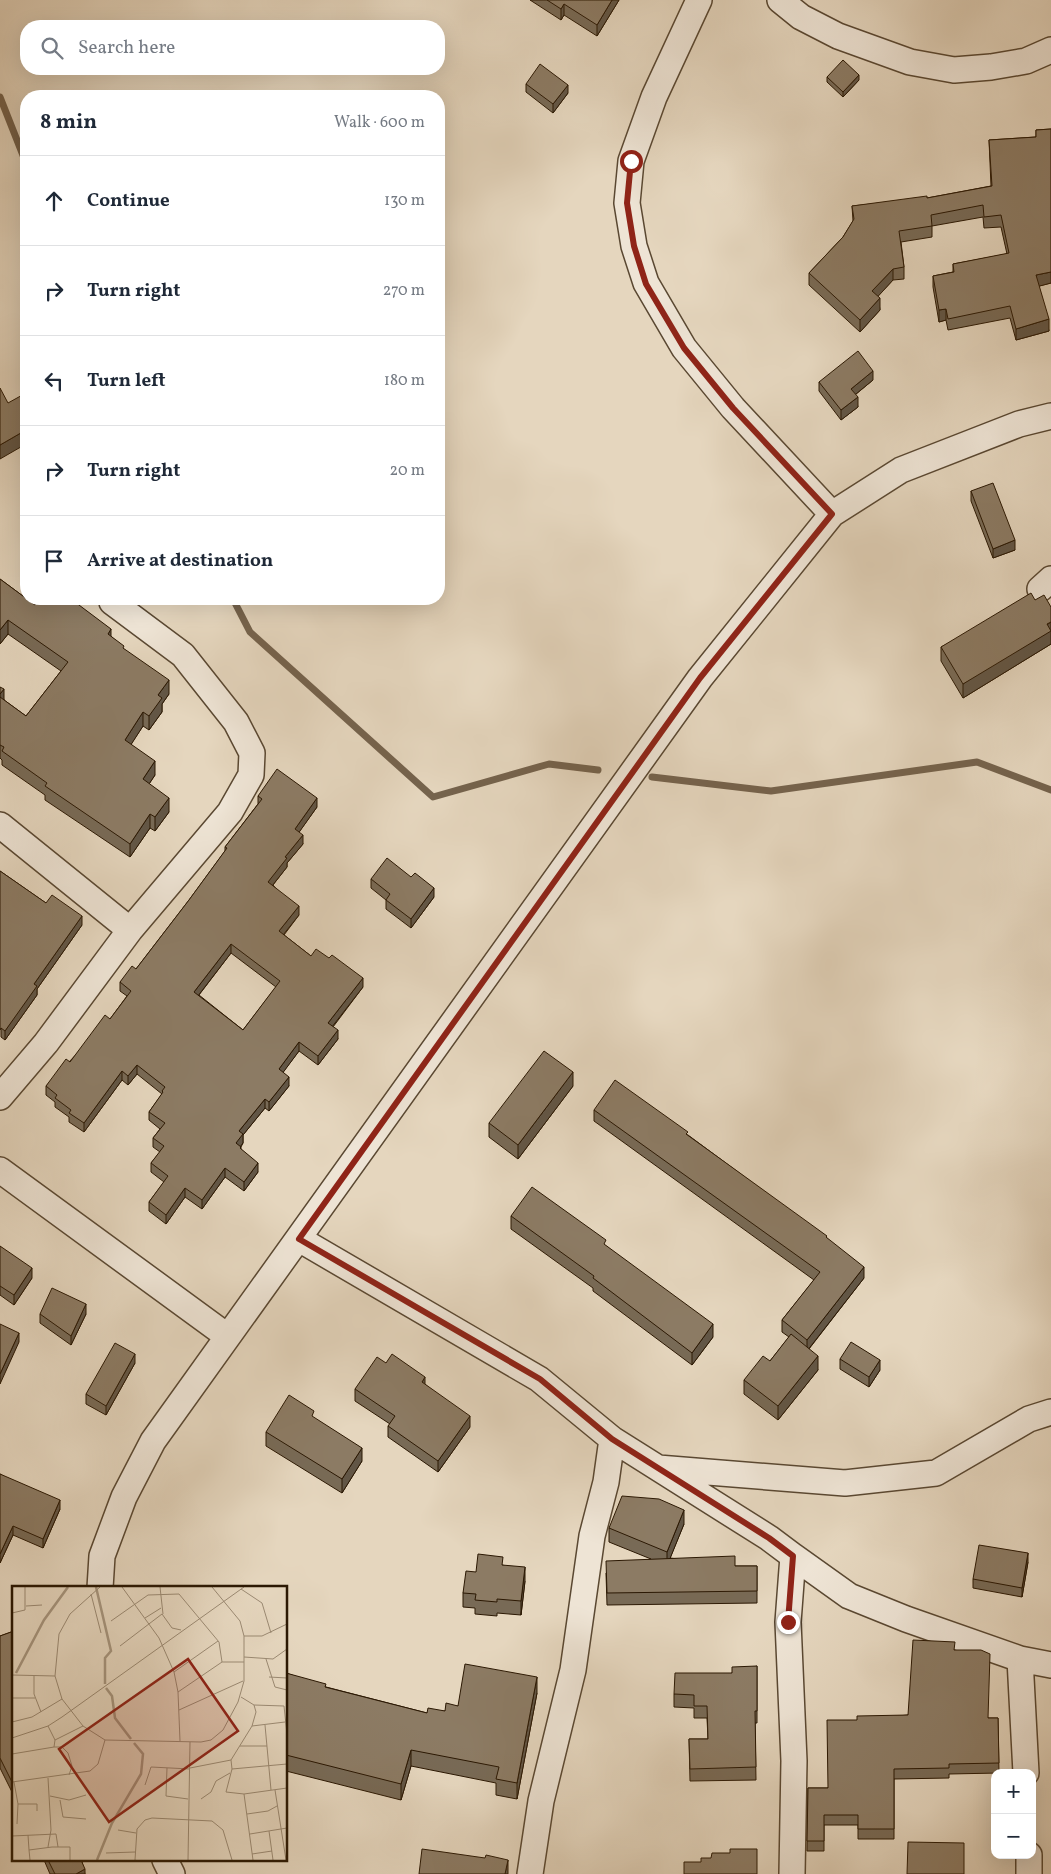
<!DOCTYPE html>
<meta charset="utf-8">
<style>
:root{--surface:#fff;--page:#f2f2f3;--text:#1f2937;--muted:#747a83;--line:#e0e1e3}
body{margin:0;font-family:Vollkorn,serif;background:var(--page);color:var(--text)}
.controls{position:absolute;right:15px;bottom:15px;display:grid;overflow:hidden;border-radius:10px;box-shadow:0 5px 20px #0002}
.controls button{width:45px;height:45px;display:grid;place-items:center;padding:0;border:0;border-bottom:1px solid var(--line);background:var(--surface);color:var(--text);font:25px sans-serif}
.stop{position:absolute;width:15px;height:15px;margin:-11px;border:4px solid #8f2418;border-radius:50%;background:#fff}
.stop.end{background:#8f2418;border-color:#fff;box-shadow:0 1px 5px #0008}
.list{margin:0;padding:0;list-style:none}
h2{display:flex;justify-content:space-between;align-items:center;height:65px;margin:0;padding:0 20px;font-size:21px}
h2 small{font-size:16px;font-weight:400;color:var(--muted)}
.list li{display:grid;grid-template-columns:32px 1fr auto;gap:15px;align-items:center;box-sizing:border-box;height:90px;padding:0 20px;border-top:1px solid var(--line)}
.list b{display:block;font-size:19px;white-space:nowrap}
.list em{font-size:16px;font-style:normal;color:var(--muted)}
.icon{flex:none;width:28px;height:28px;fill:none;stroke:currentColor;stroke-width:2;stroke-linecap:round;stroke-linejoin:round}
.map{position:relative;flex:none;width:1051px;height:1874px;overflow:hidden}
.search{position:absolute;background:var(--surface);box-shadow:0 5px 20px #0002;left:20px;top:20px;width:425px;height:55px;display:flex;align-items:center;gap:12px;box-sizing:border-box;padding:0 18px;border-radius:20px;color:var(--muted);font-size:19px}
.panel{position:absolute;background:var(--surface);box-shadow:0 5px 20px #0002;left:20px;top:90px;width:425px;height:515px;border-radius:20px}
.map>svg:first-child{display:block}
.lines{fill:none;stroke-linecap:round;stroke-linejoin:round}
.stream{stroke:#75634d;stroke-width:7}
.minor-casing{stroke:#5a4832;stroke-width:28}
.minor{stroke:#eee4d5;stroke-width:25}
.wall{fill:#786a56;stroke:#2b1803;fill-rule:evenodd}
.shaded-wall{fill:#625646;stroke:#2b1803}
.building{fill:#8c7b64;stroke:#2b1803;fill-rule:evenodd}
.route{stroke:#8f2418;stroke-width:6}
.inset-river{fill:none;stroke:#a6957e;stroke-width:2.5}
.inset-road{fill:none;stroke:#9b8a73;stroke-width:1}
.view{fill:#8f2418;fill-opacity:0.15;stroke:#8f2418;stroke-width:2.5}
.inset-edge{fill:none;stroke:#2b1803;stroke-width:2.5}
</style>
<div class="map">
<svg width="1051" height="1874" viewBox="0 0 1051 1874">
<rect width="100%" height="100%" fill="#e5d6be"/>
<filter id="stains"><feTurbulence type="fractalNoise" baseFrequency=".004" numOctaves="4"/><feColorMatrix values="0 0 0 0 .2 0 0 0 0 .09 0 0 0 0 .02 0 0 0 .5 -.17"/></filter>
<radialGradient id="worn" r=".72"><stop offset=".6" stop-color="#630" stop-opacity="0"/><stop offset="1" stop-color="#630" stop-opacity=".3"/></radialGradient>
<g class="lines">
<path class="stream" d="M0,97L26,163
M233,599L250,632L433,797L549,764L598,770
M652,777L771,791L977,762L1051,790"/>
<defs>
<path id="minor" d="M699,0L654,97L631,161L627,203L634,246L646,283L684,348L733,408L832,514
M780,0L801,17L838,36L910,62L954,70L991,67L1026,61L1051,50
M1040,589L1051,579
M0,825L130,930
M0,1097L46,1043L130,930L230,812L251,775L252,753L236,722L183,655L112,602
M0,1170L227,1336
M299,1239L539,1379L612,1439L769,1538L793,1556L788,1622L794,1761L792,1874
M658,1468L845,1483L936,1473L1029,1419L1051,1412
M793,1556L849,1596L906,1619L1020,1659L1051,1665
M100,1588L102,1556L124,1497L153,1441L700,678L832,514L901,470L1019,424L1051,416
M1020,1659L1026,1773
M1029,1855V1874
M165,1860L172,1874
M530,1874L541,1801L573,1670L592,1536L606,1482L612,1439"/>
</defs>
<use href="#minor" class="minor-casing"/>
<use href="#minor" class="minor"/>
</g>
<path class="wall" d="M530,0H619L597,36L564,15L561,20Z
M827,77L859,80L843,97L827,82Z
M526,84L568,93L553,113L526,92Z
M1051,129V283L1039,286L1049,331L1016,340L1010,318L948,330L946,320L939,322L933,287V276L953,272V264L1007,254L1001,227L984,228L983,217L932,226V237L901,242L904,267V279L893,280L878,296L880,310L860,332L809,285V273L843,237L853,221L852,206L927,198L991,186L989,140L1036,137V130Z
M873,380L855,395L858,407L841,420L819,391V382Z
M971,491L1015,550L993,558L971,501Z
M0,579L35,605L111,636L169,694L162,704V712L149,730L143,726L131,744L155,775L149,784L169,812L155,831L150,828L130,857L45,800V795L2,765V760L0,758V687L4,700L26,716L61,671L8,634L0,644Z
M1035,600L1051,607V644L963,698L941,661V647Z
M258,796L317,807L299,832L303,844L287,863V867L273,885L299,915L284,935L311,956L363,987L333,1027L338,1039L318,1065L299,1051L283,1072L289,1086L269,1111L265,1108L243,1135V1143L241,1147V1149L258,1172L244,1191L225,1177L202,1209L185,1197L166,1224L149,1211V1202L164,1182L151,1172V1163L160,1152L153,1147V1138L160,1129L149,1120V1112L162,1094L137,1074L128,1085L122,1080L84,1132L69,1122V1117L55,1107V1102L46,1095V1086L110,1019L127,996L120,991V982L136,969L189,900L225,851V847L258,804ZM231,953L276,987L243,1030L199,995Z
M0,871L46,903L82,925L37,989V995L5,1040L1,1037Z
M371,879L434,897L411,928L386,909V900L371,888Z
M573,1086L518,1159L489,1137V1123Z
M594,1110L688,1135L827,1238L864,1278L809,1349L818,1370L778,1420L744,1394V1380L770,1361L789,1337L782,1332V1320L814,1280L594,1121Z
M511,1216L606,1246L713,1337L692,1365L593,1291V1288L511,1229Z
M0,1246L32,1278L14,1305L0,1295Z
M40,1314H86L71,1345L40,1323Z
M840,1359L880,1370L869,1387L840,1369Z
M135,1363L106,1415L86,1404V1394Z
M386,1363L425,1384L470,1427L438,1472L388,1437V1426L390,1424L355,1401V1389Z
M266,1432L362,1461L342,1493L266,1446Z
M0,1474L60,1509L43,1548L13,1535L0,1563Z
M684,1524L670,1558L735,1566H757V1603L607,1605L606,1573L651,1559L609,1542V1528Z
M1028,1562L1022,1597L973,1588V1579Z
M503,1565L525,1581L521,1615L497,1613V1616L475,1614V1608L463,1607V1593L476,1572Z
M14,1631V1796L0,1768V1636Z
M955,1650L988,1718H998L999,1773L949,1774V1778L894,1779V1839H858V1825H824V1851H807L808,1788H828L857,1720L908,1715Z
M757,1666V1723H755L756,1780L690,1781L689,1739H708L707,1718H694V1708L674,1707V1694L732,1673Z
M286,1673L326,1687L427,1713L445,1711L458,1706L537,1693L517,1799L496,1795V1783L411,1766L401,1800L286,1771Z
M44,1860H86L82,1862L85,1874H50Z"/>
<path class="shaded-wall" d="M612,0H619L597,36V25Z
M564,4V15L561,20V9Z
M859,75V80L843,97V92Z
M568,85V93L553,113V104Z
M893,269V280L872,303V291Z
M1051,272V283L1036,287V275Z
M880,298V310L860,332V320Z
M946,309V320L939,322V310Z
M1049,319V331L1016,340V329Z
M873,371V380L851,398V389Z
M858,397V407L841,420V410Z
M26,430V444L0,459V445Z
M1015,540V550L993,558V549Z
M8,620V634L0,644V630Z
M1051,622V644L963,698V684Z
M111,629V643L108,634Z
M169,680V694L162,704V712L149,730V716L158,695Z
M4,689V703L0,708V694Z
M143,712V726L125,754V740Z
M155,761V775L143,793V779Z
M169,798V812L155,831V817Z
M317,798V807L295,838V829Z
M150,814V828L130,857V844Z
M303,835V844L287,863V867L268,891V882L285,857Z
M434,888V897L411,928V919Z
M299,906V915L279,940V931Z
M82,916V925L37,989V995L5,1040V1031L34,984Z
M231,944V953L194,1001V992Z
M363,978V987L328,1032V1023Z
M338,1030V1039L318,1065V1056Z
M299,1042V1051L279,1078V1069Z
M137,1065V1074L128,1085V1076Z
M122,1071V1080L84,1132V1123Z
M573,1072V1086L518,1159V1145Z
M289,1077V1086L269,1111V1102Z
M265,1099V1108L243,1135V1143L236,1152V1143L239,1131Z
M258,1163V1172L244,1191V1182Z
M225,1168V1177L202,1209V1200Z
M185,1188V1197L166,1224V1215Z
M864,1267V1278L807,1351V1340Z
M32,1268V1278L14,1305V1295Z
M86,1304V1314L71,1345V1336Z
M713,1324V1337L692,1365V1353Z
M19,1333V1342L0,1384V1374Z
M135,1354V1363L106,1415V1406Z
M818,1356V1370L778,1420V1406Z
M880,1360V1370L869,1387V1377Z
M425,1377V1388L422,1382Z
M470,1416V1427L438,1472V1461Z
M362,1448V1461L342,1493V1479Z
M60,1500V1509L43,1548V1539Z
M684,1510V1524L667,1566V1552Z
M13,1526V1535L0,1563V1554Z
M1028,1553V1562L1022,1597V1588Z
M525,1567V1581L521,1615V1601Z
M537,1677V1693L517,1799V1783Z
M411,1750V1766L401,1800V1784Z
M508,1860V1874H505Z
M85,1869V1874H76Z"/>
<path class="building" d="M547,0H612L597,25L564,4L561,9Z
M843,60L859,75L843,92L827,77Z
M540,64L568,85L553,104L526,84Z
M1051,129V272L1036,275L1049,319L1016,329L1010,306L948,319L946,309L939,310L933,276L954,272L953,264L1009,253L1001,215L984,217L983,205L931,215L932,226L899,231L904,267L893,269L872,291L880,298L860,320L809,273L843,237L854,219L852,206L927,196V198L992,186L989,140L1036,137V130Z
M858,351L873,371L851,389L858,397L841,410L819,382Z
M0,388L8,403L26,393V430L0,445Z
M993,483L1015,540L993,549L971,491Z
M0,579L35,605L40,599H71L111,629L108,634L124,646L123,648L169,680L158,695L162,698L149,716L143,712L125,740L155,761L143,779L169,798L155,817L150,814L130,844L45,786L47,783L2,751L4,747L0,745V697L26,716L68,662L8,620L0,630Z
M1031,593L1035,600L1044,595L1051,607V622L1047,624L1051,631L963,684L941,647Z
M0,687L4,689L0,694Z
M277,769L317,798L295,829L303,835L285,857L287,858L268,882L299,906L279,931L311,956L316,949L329,958L332,955L363,978L328,1023L338,1030L318,1056L299,1042L279,1069L289,1077L269,1102L265,1099L239,1131L243,1134L236,1143L241,1147L240,1148L258,1163L244,1182L225,1168L202,1200L185,1188L166,1215L149,1202L168,1176L151,1163L164,1146L153,1138L165,1123L149,1112L163,1092L162,1091L165,1087L137,1065L128,1076L122,1071L84,1123L69,1113L71,1110L55,1098L57,1095L46,1086L66,1059L70,1062L105,1015L110,1019L131,991L120,982L132,966L136,969L189,900L227,848L225,847L262,799L258,796ZM231,944L280,981L243,1030L194,992Z
M387,858L411,877L415,873L434,888L411,919L386,900L390,894L371,879Z
M0,871L46,903L52,895L82,916L34,984L37,986L5,1031L1,1028L0,1030Z
M544,1051L573,1072L518,1145L489,1123Z
M615,1080L688,1132L686,1134L827,1236L826,1237L864,1267L807,1340L782,1320L820,1272L594,1110Z
M532,1187L606,1240L604,1244L713,1324L692,1353L593,1278L594,1276L511,1216Z
M0,1246L32,1268L14,1295L0,1286Z
M52,1288L86,1304L71,1336L40,1314Z
M0,1324L19,1333L0,1374Z
M791,1334L818,1356L778,1406L744,1380L763,1356L770,1361Z
M851,1342L880,1360L869,1377L840,1359Z
M115,1343L135,1354L106,1406L86,1394Z
M392,1354L425,1377L422,1382L470,1416L438,1461L388,1426L395,1416L355,1389L377,1357L386,1363Z
M289,1395L314,1411L312,1416L362,1448L342,1479L266,1432Z
M0,1474L60,1500L43,1539L13,1526L0,1554Z
M622,1496L659,1499L684,1510L667,1552L609,1528Z
M979,1545L1028,1553L1022,1588L973,1579Z
M478,1554L503,1557L502,1565L525,1567L521,1601L497,1599V1602L475,1600L476,1594L463,1593L466,1571L476,1572Z
M735,1556V1566H757V1591L607,1593L606,1561Z
M14,1631V1786L0,1758V1636Z
M913,1640L955,1642L954,1650H981L990,1654L988,1718H998L999,1763L949,1764V1768L894,1769V1829H858V1815H824V1841H807L808,1788H828L827,1720H857V1716L908,1715Z
M465,1664L537,1677L517,1783L496,1779L499,1767L411,1750L401,1784L286,1755V1673L326,1684L325,1687L427,1713L428,1708L445,1711L446,1703L458,1706Z
M757,1666V1711H755L756,1767L690,1769L689,1739H708L707,1706H694V1695L674,1694L675,1673H732V1667Z
M908,1842L964,1843V1874H907Z
M422,1849L485,1858L486,1855L508,1860L505,1874H419Z
M730,1849H757V1874H684V1862H701V1858H711L712,1853H730Z
M48,1860H81L85,1869L76,1874H55Z"/>
<g class="lines">
<path class="route" d="M631,161L627,203L634,246L646,284L684,348L733,408L832,514L700,678L299,1239L540,1379L612,1439L769,1538L793,1556L788,1622"/>
</g>
<g transform="translate(12 1586)">
<rect width="275" height="275" fill="#e5d6be"/>
<path class="inset-river" d="M84,1L99,65L93,72V98M4,87L32,34L56,1M94,102L100,110L103,132L119,153M85,274L100,237L129,188L131,168L122,157"/>
<path class="inset-road" d="M88,1L58,28L47,48L43,90L50,113L71,140L93,154L189,156L199,154L211,144L226,116L232,95V50L228,35L200,1M110,1L147,52L162,86L166,106M148,1L151,28M229,3L250,17L259,47M79,8L89,47M0,11V27M14,20L30,19M0,27L13,24V1M133,32L149,22M99,35L136,9L167,8L207,56L210,76M232,50H250L275,38M108,60L150,28L160,42L169,44M232,71L261,73L275,63M254,73L263,101L275,104M162,86L206,55M0,89L43,90M22,90V108L29,126M257,91L275,92M229,111L242,119L244,126L240,140L219,174L220,183L275,178M0,112H23M242,119L272,120L275,148M167,124L231,95M0,136L20,131L50,113M253,139L259,204M240,140L273,136M0,152L36,140L50,131L232,1M43,154L71,140M168,155L166,106L210,76H232M228,160H255M42,161H50L56,167L60,180L57,189M0,168L42,161L43,154L36,140M155,182L154,210L176,213M178,182L219,174M220,183L214,206L232,208M0,196L78,185L86,178L93,154M2,196L6,218L5,238M133,199L139,181L178,183M263,204L274,274M38,210L57,214L74,209M189,213L199,206L204,195L218,187M48,214L51,231L74,233M6,218H25V225M235,228L256,225L265,220M106,244L124,247M257,245L261,274M238,248L275,242M16,249L17,264M0,250L44,248L46,261M36,261L39,244L36,192M94,267L123,266M240,268L260,265M18,274L17,264L40,261H58V274M123,274L125,243L133,234L140,232L200,235L211,244L220,274M176,274L178,156M241,274L232,208L275,202"/>
<path class="view" d="M176,73L226,145L97,236L47,163Z"/>
<rect width="275" height="275" class="inset-edge"/>
</g>
<rect width="100%" height="100%" filter="url(#stains)"/>
<rect width="100%" height="100%" fill="url(#worn)"/>
</svg>
<div class="controls">
<button>+</button>
<button>−</button>
</div>
<div class="stop" style="left:631px;top:161px"></div>
<div class="stop end" style="left:788px;top:1622px"></div>
<div class="search"><svg class="icon" aria-label="search" viewBox="0 0 24 24"><circle cx="10" cy="10" r="6"/><path d="M15 15l6 6"/></svg>Search here</div>
<section class="panel">
<h2>8 min<small>Walk · 600 m</small></h2>
<ul class="list">
<li><svg class="icon" aria-label="ahead" viewBox="0 0 24 24"><path d="M12 20V5M6 11l6-6 6 6"/></svg><div><b>Continue</b></div><em>130 m</em></li>
<li><svg class="icon" aria-label="right" viewBox="0 0 24 24"><path d="M7 20v-9h11M14 6l5 5-5 5"/></svg><div><b>Turn right</b></div><em>270 m</em></li>
<li><svg class="icon" aria-label="left" viewBox="0 0 24 24"><path d="M17 20v-9H6M10 6l-5 5 5 5"/></svg><div><b>Turn left</b></div><em>180 m</em></li>
<li><svg class="icon" aria-label="right" viewBox="0 0 24 24"><path d="M7 20v-9h11M14 6l5 5-5 5"/></svg><div><b>Turn right</b></div><em>20 m</em></li>
<li><svg class="icon" aria-label="arrive" viewBox="0 0 24 24"><path d="M6 21V4h12l-3 4 3 4H6"/></svg><div><b>Arrive at destination</b></div></li>
</ul>
</section>
</div>
